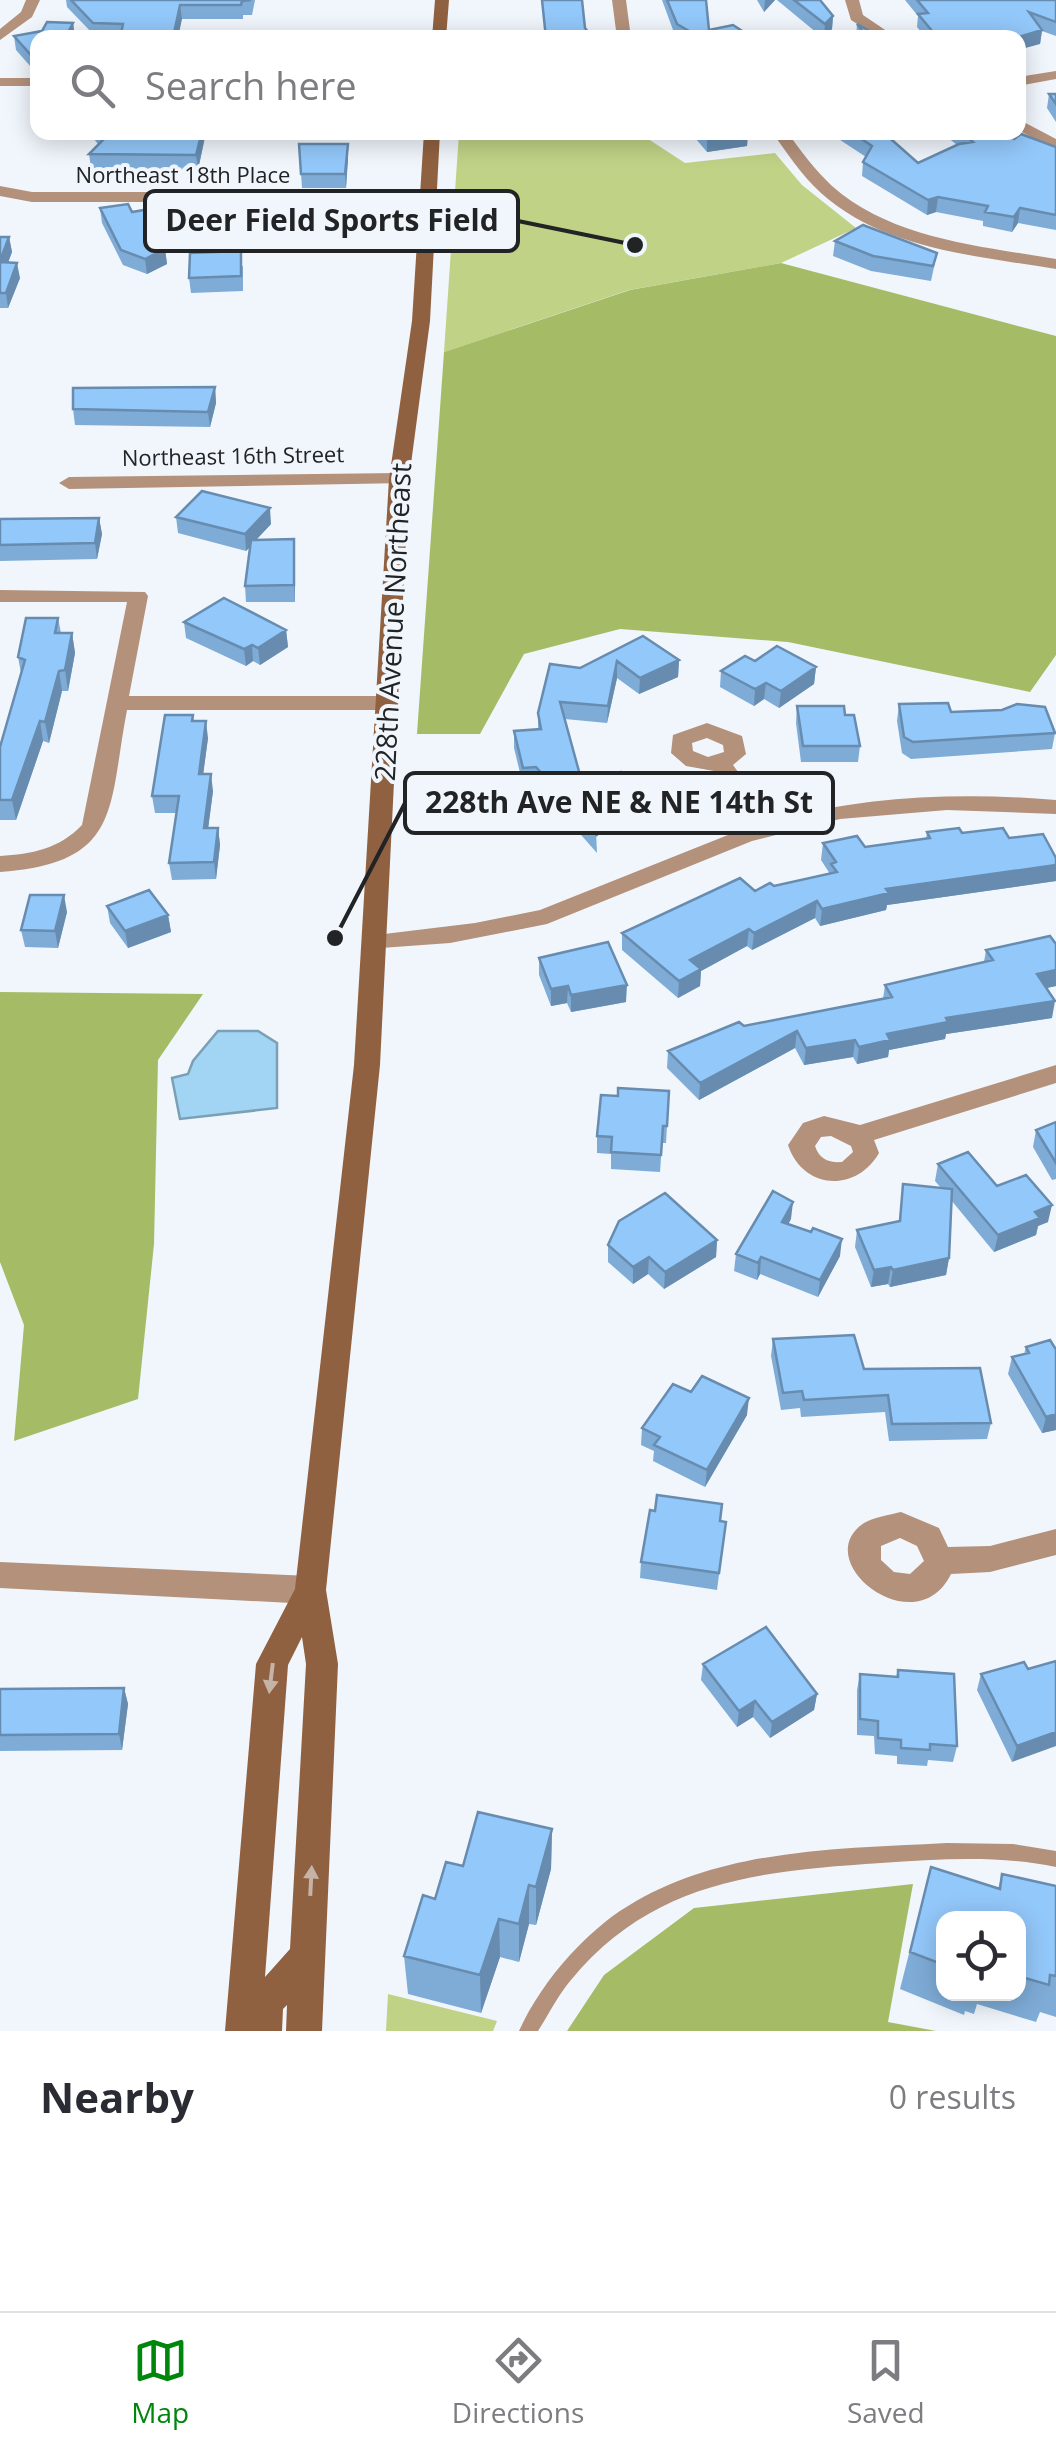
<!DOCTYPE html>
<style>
:root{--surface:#fff;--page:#f2f2f3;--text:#2b2b33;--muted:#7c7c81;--line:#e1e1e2;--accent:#00860d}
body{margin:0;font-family:"Open Sans",sans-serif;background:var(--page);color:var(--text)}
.controls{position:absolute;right:30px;bottom:30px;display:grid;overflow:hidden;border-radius:20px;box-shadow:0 5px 25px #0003}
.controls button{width:90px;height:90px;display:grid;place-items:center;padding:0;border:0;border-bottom:2px solid var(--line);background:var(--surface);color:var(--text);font:50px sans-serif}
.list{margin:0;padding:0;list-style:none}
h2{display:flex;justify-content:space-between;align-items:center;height:130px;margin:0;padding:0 40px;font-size:42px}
h2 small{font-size:32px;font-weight:400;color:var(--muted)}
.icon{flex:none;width:55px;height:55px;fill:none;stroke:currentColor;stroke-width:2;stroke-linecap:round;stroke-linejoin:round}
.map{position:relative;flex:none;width:1056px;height:2031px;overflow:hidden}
.search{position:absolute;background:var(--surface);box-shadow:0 5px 25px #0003;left:30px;right:30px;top:30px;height:110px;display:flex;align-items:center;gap:25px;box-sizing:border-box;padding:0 35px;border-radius:20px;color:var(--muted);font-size:38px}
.sheet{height:280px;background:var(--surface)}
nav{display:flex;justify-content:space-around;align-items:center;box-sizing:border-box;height:140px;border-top:2px solid var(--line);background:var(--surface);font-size:28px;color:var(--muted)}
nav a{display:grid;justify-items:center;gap:5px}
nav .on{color:var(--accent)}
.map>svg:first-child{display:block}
.green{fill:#bfd286}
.forest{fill:#a6bb66}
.water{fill:#a2d5f4;stroke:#7ba0b6;stroke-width:2.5}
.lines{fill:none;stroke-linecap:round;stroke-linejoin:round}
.service{fill:#b3917b;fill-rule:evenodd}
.minor{fill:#b3917b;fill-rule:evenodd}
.tertiary{fill:#b3917b;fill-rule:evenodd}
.secondary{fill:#906140;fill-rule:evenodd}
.wall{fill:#7eacd7;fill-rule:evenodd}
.shaded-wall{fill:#678caf}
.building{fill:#93c8fa;stroke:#678caf;stroke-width:2.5}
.oneway{fill:#c5b3a7}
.labels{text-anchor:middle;stroke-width:8;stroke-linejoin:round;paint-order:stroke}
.far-street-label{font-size:22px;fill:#212325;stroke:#f0f6fc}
.street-label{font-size:28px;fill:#212325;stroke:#f0f6fc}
.leader{fill:none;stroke:#212325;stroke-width:4}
.callout-dot{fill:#212325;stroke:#f0f6fc;stroke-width:4}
.callout{fill:#f0f6fc;stroke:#212325;stroke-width:4}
.callout-label{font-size:30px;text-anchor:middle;font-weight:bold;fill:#212325}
</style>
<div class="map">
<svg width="1056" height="2031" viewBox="0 0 1056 2031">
<rect width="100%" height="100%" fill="#f0f6fc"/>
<path class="green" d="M459,133H639L685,163L775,153L802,185L856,228L781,263L629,290L444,352Z
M388,1994L497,2021L493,2031H386Z"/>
<path class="forest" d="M781,263L1056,336V655L1030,692L788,642L620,629L524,654L480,734H417L444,352L630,290Z
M0,992L203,994L158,1060L154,1244L138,1399L14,1441L24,1325L0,1262Z
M913,1884L888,2022L936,2031H567L604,1975L694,1908Z"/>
<path class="water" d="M218,1031H258L277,1043V1108L180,1119L172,1078L188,1074L193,1061Z"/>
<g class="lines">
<path class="service" d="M947,1843L1013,1844L1056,1851V1867C998,1855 940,1859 881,1863C761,1871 653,1880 571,1980C558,1995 549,2014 538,2031H519C531,2004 550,1977 570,1955C587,1937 606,1919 628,1906C722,1848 839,1849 947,1843Z"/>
<path class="minor" d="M26,0H40L32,17L0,40V29L21,12Z
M612,0H626L631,38H617Z
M845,0H859L863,15L897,38H879L851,20Z
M1056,71V79L1018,86V77Z
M0,78H38V86H0Z
M1018,119L1056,139V150L1018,130Z
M772,132H787C801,151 815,170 832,186C892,239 980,246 1056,259V269C977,256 883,249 821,193C802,176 787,153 772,132Z
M0,186L32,192H427L435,197L427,202H239L232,244L224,249L216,244L223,202H32L0,196Z
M399,473L406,475V483L69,489L59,483L69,477Z
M0,590L145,592L148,596L129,696H388L399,703L388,710H127C108,809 122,863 0,872V856C32,854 59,849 82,825L127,602H0Z
M707,723L742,736L746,754L733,765L773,820C867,796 960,792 1056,800V814L947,810L840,819L752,841L547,924L450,943L367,949L364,943L376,935L475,923L540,910L753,825L714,771L686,766L671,753L673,735ZM707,738L723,745L724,752L708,757L693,751L692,743Z
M1056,1065V1083L874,1140L879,1153C856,1193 803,1190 788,1145L803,1123L824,1116L860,1125ZM831,1136L851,1146L853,1152L842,1162C829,1163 819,1159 815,1146L821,1137Z
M901,1512L939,1528L948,1547L990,1546L1056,1529V1555L990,1572L951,1574C916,1646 807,1561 864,1523C874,1517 889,1515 901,1512ZM900,1538L917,1546L924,1561L910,1574L894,1572L881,1560V1546Z"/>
<path class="tertiary" d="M0,1562L310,1576L321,1580L326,1590L321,1600L310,1604L0,1588Z"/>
<path class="secondary" d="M435,0H449L446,38H432Z
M424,132H440L430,321L409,479L380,1065L326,1590L338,1664L322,2031H286L287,2005L283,2009L282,2031H225L256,1664L295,1589L354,1065L389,479L412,321ZM302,1637L306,1664L290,1949L265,1977L288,1665Z"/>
</g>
<path class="wall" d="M66,0H255L252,15H243V19H182L120,38L95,36L67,7Z
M662,0H706L709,30L753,38H676Z
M757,0H775L764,12Z
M777,0H820L833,16L832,29L823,38Z
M905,0H1056V36L1042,31L1040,44L1018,38H926L917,27L918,16Z
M73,23L75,37L38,38V75L16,50L14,36Z
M857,24L882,38H856Z
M1049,94H1056V122L1047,108Z
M88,132H206L198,170L91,168L89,154L98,144Z
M690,132H748L747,146L707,152Z
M828,132H878L918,163L957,145L941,132H1006L1014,139L1056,147V230L1018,223L1012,232L983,226V221L936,212L927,215L862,176L863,162L866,157Z
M299,144L348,158L346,188H302Z
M344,191L342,227L278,228L277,213Z
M100,208L132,212L165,249L167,264L147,274L123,265L102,223Z
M0,237H9L12,252L8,263L20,278L8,308H0Z
M835,241L937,253L931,281L871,271L833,256Z
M243,266V291L191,293L189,278Z
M215,387L216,403L210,427L75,425L73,409Z
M176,517L271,524L256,540L295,556V602H246L245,586L250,547L246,551L178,533Z
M99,518L102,534L97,559L0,561V519Z
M58,618L61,633H72L75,653L68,691H62L49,743L43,741L16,820H0V747L21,673L18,657Z
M184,622L286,630L288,647L260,665L253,661L246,666L186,638Z
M643,636L679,660L678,677L639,694L617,678L607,723L565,719L583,786L648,798L647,815L596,831L597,853L536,784L523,785L514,748V731L538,729V713L580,668Z
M755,661L816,667L814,684L779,708L764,699L754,706L720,687L721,671Z
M899,704L951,712L1055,733L1052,749L911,759L902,753L897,721Z
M797,706L845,715L860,746L858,762H801L796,723Z
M193,715L194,721L208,738L203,774L213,791L208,828H218L220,845L216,879L172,880L169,863L177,813H155L152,796Z
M927,832L962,833L1009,838L1056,858V881L887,905L886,910L820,926L815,918L752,950L747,946L701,971L700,986L678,998L622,950V933L755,891L830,874L821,860L823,843L865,847L926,839Z
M107,906L168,915L171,932L128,948L110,923Z
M67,912L58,948L25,947L21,930Z
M1056,944V986L1046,988L1052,1018L946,1034L945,1039L889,1050L888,1057L857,1064L853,1057L804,1065L795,1048L699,1100L667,1068L668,1051L744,1026L883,999L885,985L984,962L986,950Z
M539,958L626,1002L571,1012L567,1003L551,1006L539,975Z
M669,1091L666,1143H662L660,1172L611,1169V1154L597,1153V1136L618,1096Z
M1056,1122V1179L1052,1180L1033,1147L1036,1130Z
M938,1164L997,1186L1048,1222L1038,1226L1036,1235L994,1252L951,1200L949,1258L946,1275L890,1287L888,1284L871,1287L855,1247L857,1230L899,1222L903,1184L941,1188L935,1181Z
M791,1219L788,1224L840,1256L818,1297L760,1274L757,1280L734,1271L736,1254Z
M717,1240L716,1257L664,1289L648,1274L633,1284L608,1262V1245Z
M773,1339L864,1369L991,1423L987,1439L889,1441L885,1412L801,1417L800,1408L781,1410L771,1356Z
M1026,1347L1056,1348V1430L1042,1433L1008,1374L1012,1357L1024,1354Z
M691,1392L747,1415L705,1487L653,1461L654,1451L641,1445L642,1428Z
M720,1521L726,1522L717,1590L640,1578L641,1562Z
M1056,1661L1012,1762L977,1690L981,1674L1028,1669Z
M703,1664L817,1694L814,1710L770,1738L753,1717L737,1727L701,1680Z
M898,1670L957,1746L953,1762L928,1760L927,1766L897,1764V1756L875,1754L874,1736L857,1735V1690L860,1674L896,1677Z
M124,1688L128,1704L122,1750L0,1751V1689Z
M552,1829L551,1869L536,1925L529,1924L519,1962L500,1957L481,2013L408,1994L404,1956L435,1899L463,1866Z
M931,1867L998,1889L1002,1874L1056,1886V2017L1040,2012L1036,2022L977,2004L974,2014L965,2011L964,2015L900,1989ZM944,1918H1018V1994H944Z"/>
<path class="shaded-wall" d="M765,0H775L764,12Z
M180,5L182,19L178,38H173Z
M833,16L832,29L824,38L825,24Z
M73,23L75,38H65Z
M1042,30L1040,44L1018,50V38H1015Z
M202,132H206L198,170L196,155Z
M748,132L747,146L707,152V138Z
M348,144V158L346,188L345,174Z
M938,197L936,212L927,215L928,200Z
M1020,208L1018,223L1012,232L1014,217Z
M9,237L12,252L2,278L0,261Z
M165,249L167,264L147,274L145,259Z
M17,263L20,278L8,308L6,293Z
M215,387L216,403L210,427L208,412Z
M270,508L271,524L246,551L245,534Z
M99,518L102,534L97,559L95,543Z
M294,539L295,556V602L294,585Z
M286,630L288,647L260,665L258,648Z
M72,633L75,653L68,691L65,670Z
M252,645L253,661L246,666L244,649Z
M679,660L678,677L639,694L640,678Z
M617,661V678L607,723L608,706Z
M816,667L814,684L779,708L781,691Z
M59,671L62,691L49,743L45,722Z
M766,683L764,699L754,706L755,689Z
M40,721L43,741L16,820L12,800Z
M206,721L208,738L201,791L199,774Z
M211,774L213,791L206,845L204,828Z
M648,798L647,815L593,831L592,815Z
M218,828L220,845L216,879L214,862Z
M1056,865V881L887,905L886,910L820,926L822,909L886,889Z
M64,895L67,912L58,948L55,931Z
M817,901L815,918L752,950L754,933Z
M168,915L171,932L128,948L125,931Z
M749,929L747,946L701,971L700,986L678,998L679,981L690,960Z
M1056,970V986L1033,991L1037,974Z
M627,985L626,1002L571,1012V995Z
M568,986L567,1003L551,1006V989Z
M1055,1001L1052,1018L946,1034L945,1039L889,1050L888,1057L857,1064L859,1047L887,1034L946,1018Z
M797,1031L795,1048L699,1100L700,1083Z
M855,1040L853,1057L804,1065L806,1048Z
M793,1202L791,1219L780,1239L782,1222Z
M1052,1205L1048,1222L1038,1226L1036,1235L994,1252L998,1235L1035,1212Z
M842,1239L840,1256L818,1297L820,1280Z
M717,1240L716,1257L664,1289L665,1272Z
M649,1257L648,1274L633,1284V1267Z
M761,1257L760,1274L757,1280L758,1263Z
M949,1258L946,1275L890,1287L893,1270Z
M891,1267L888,1284L871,1287L874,1270Z
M749,1398L747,1415L705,1487L707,1470Z
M1056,1414V1430L1042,1433L1046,1417Z
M124,1688L128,1704L122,1750L119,1734Z
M817,1694L814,1710L770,1738L772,1722Z
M755,1701L753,1717L737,1727L739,1711Z
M1056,1732V1746L1012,1762L1017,1746Z
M552,1829L551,1869L536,1925V1887Z
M529,1885V1924L519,1962V1924Z
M499,1919L500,1957L481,2013L480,1975Z"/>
<path class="building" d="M71,0H251L242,1L241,5H180L173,38H120L123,24L93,23Z
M542,0H582L585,28L593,38H546Z
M667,0H706L709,30L733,25L753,38H701L677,24Z
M794,0H820L833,16L825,24Z
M917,0H1056V22L1029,12L1042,30L1015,38H938L918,14L928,13Z
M47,22L73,23L65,38H38V63L14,36L42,31Z
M857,24L882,38H868Z
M1049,94H1056V104Z
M98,132H202L196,155L89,154L104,139Z
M703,132H744L707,138Z
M851,132H883L918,163L959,144L973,142L961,132H1006L1014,139L1021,134L1056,147V215L1020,208L1014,217L985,212L988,206L938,197L928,200L863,162L872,146Z
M299,144H348L345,174H301Z
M128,204L132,212L144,210L165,249L145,259L121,250L100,208Z
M863,225L937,253L933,266L873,256L835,241Z
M0,237H9L0,261Z
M241,251V276L189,278L190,253Z
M0,262L17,263L6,293H0Z
M215,387L208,412L73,409V388Z
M202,491L270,508L245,534L176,517Z
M99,518L95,543L0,545V519Z
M294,539V585L245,586L251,540Z
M224,598L286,630L258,648L252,645L244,649L184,622Z
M26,618H58L55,633H72L65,670L59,671L45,722L40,721L12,800H0V747L25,660L18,657Z
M643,636L679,660L640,678L617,661L608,706L560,702L583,786L621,772L648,798L592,815L597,836L536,767L523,768L514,731L541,729L538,713L550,664L580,668Z
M777,646L816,667L781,691L766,683L755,689L721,671L745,656L755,661Z
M948,703L951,712L1002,710L1017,704L1045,707L1055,733L913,742L904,737L899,704Z
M797,706H844L845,715H854L860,746H803Z
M165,715H193L192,721H206L199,774H211L204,828H218L214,862L169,863L179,796H152Z
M959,828L962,833L1003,828L1009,838L1043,834L1056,858V865L886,889L889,893L822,909L817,901L754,933L749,929L690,960L701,969L679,981L622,933L740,878L755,891L770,883L774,886L837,872L831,864L836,862L823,843L857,836L865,847L930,838L927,832Z
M149,890L168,915L125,931L107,906Z
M30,895H64L55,931L21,930Z
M1050,936L1056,944V970L1037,974L1055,1001L946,1018L948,1022L887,1034L890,1040L859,1047L855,1040L806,1048L797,1031L700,1083L668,1051L739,1022L744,1026L892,997L885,985L993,960L986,950Z
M608,942L627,985L571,995L568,986L551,989L539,958Z
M618,1088L669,1091L667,1126H663L661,1155L611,1152L612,1137L597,1136L601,1095L618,1096Z
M1056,1122V1163L1036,1130Z
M968,1152L997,1186L1026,1175L1052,1205L1035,1212L1040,1218L998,1235L938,1164Z
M903,1184L952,1189L949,1258L893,1270L891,1267L874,1270L857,1230L900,1221Z
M773,1191L793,1202L782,1222L811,1232L813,1228L842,1239L820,1280L761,1257L758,1263L736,1254Z
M665,1193L717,1240L665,1272L649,1257L633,1267L608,1245L619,1221Z
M854,1335L864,1369L980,1368L991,1423L892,1424L888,1395L804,1400L802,1391L783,1393L773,1339Z
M1050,1340L1055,1348H1056V1414L1046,1417L1012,1357L1029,1353L1026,1347Z
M702,1376L749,1398L707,1470L654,1445L660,1437L642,1428L673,1384L691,1392Z
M657,1495L722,1504L720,1521L726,1522L719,1573L641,1562L650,1510L655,1511Z
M766,1627L817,1694L772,1722L755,1701L739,1711L703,1664Z
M1056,1661V1732L1017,1746L981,1674L1024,1662L1028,1669Z
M898,1670L954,1674L957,1746L930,1744V1750L901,1748V1740L878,1738V1721L860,1719V1674L898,1677Z
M124,1688L119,1734L0,1735V1689Z
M478,1812L552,1829L536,1887L529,1885L519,1924L499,1919L480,1975L404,1956L423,1895L435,1899L446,1862L463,1866Z
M931,1867L1000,1889L1002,1874L1056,1886V1976L1050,1975L1049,1985L1018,1976V1918H944V1965L910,1952Z"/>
<defs><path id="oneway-solid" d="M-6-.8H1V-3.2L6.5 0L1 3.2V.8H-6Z" transform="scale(2.5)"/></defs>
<g class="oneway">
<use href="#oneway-solid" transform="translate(271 1678) rotate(97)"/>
<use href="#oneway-solid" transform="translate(311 1881) rotate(-87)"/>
</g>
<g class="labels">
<g class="far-street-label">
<text x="183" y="183">Northeast 18th Place</text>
<text transform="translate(233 456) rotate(-1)" y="8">Northeast 16th Street</text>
</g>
<g class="street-label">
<text transform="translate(393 622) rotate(-87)" y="10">228th Avenue Northeast</text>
</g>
</g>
<path class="leader" d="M635 245L518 221M335 938L405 803"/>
<g class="callout-dot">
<circle cx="635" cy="245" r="10"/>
<circle cx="335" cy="938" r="10"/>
</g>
<g class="callout">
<rect x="145" y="191" width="373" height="60" rx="10"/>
<rect x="405" y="773" width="428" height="60" rx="10"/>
</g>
<g class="callout-label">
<text x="332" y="231">Deer Field Sports Field</text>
<text x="619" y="813">228th Ave NE &amp; NE 14th St</text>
</g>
</svg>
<div class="controls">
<button><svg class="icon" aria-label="locate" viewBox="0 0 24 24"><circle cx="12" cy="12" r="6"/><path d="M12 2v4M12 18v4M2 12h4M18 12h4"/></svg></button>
</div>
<div class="search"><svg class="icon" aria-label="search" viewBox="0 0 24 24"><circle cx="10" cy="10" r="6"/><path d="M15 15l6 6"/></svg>Search here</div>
</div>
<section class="sheet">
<h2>Nearby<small>0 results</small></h2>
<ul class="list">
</ul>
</section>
<nav>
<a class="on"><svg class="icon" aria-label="map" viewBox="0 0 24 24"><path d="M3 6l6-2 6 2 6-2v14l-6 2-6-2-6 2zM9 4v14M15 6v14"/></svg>Map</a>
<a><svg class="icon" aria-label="directions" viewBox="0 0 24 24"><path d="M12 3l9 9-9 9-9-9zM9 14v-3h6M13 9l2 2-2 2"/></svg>Directions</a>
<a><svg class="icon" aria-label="saved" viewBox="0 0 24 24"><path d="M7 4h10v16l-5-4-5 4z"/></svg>Saved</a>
</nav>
